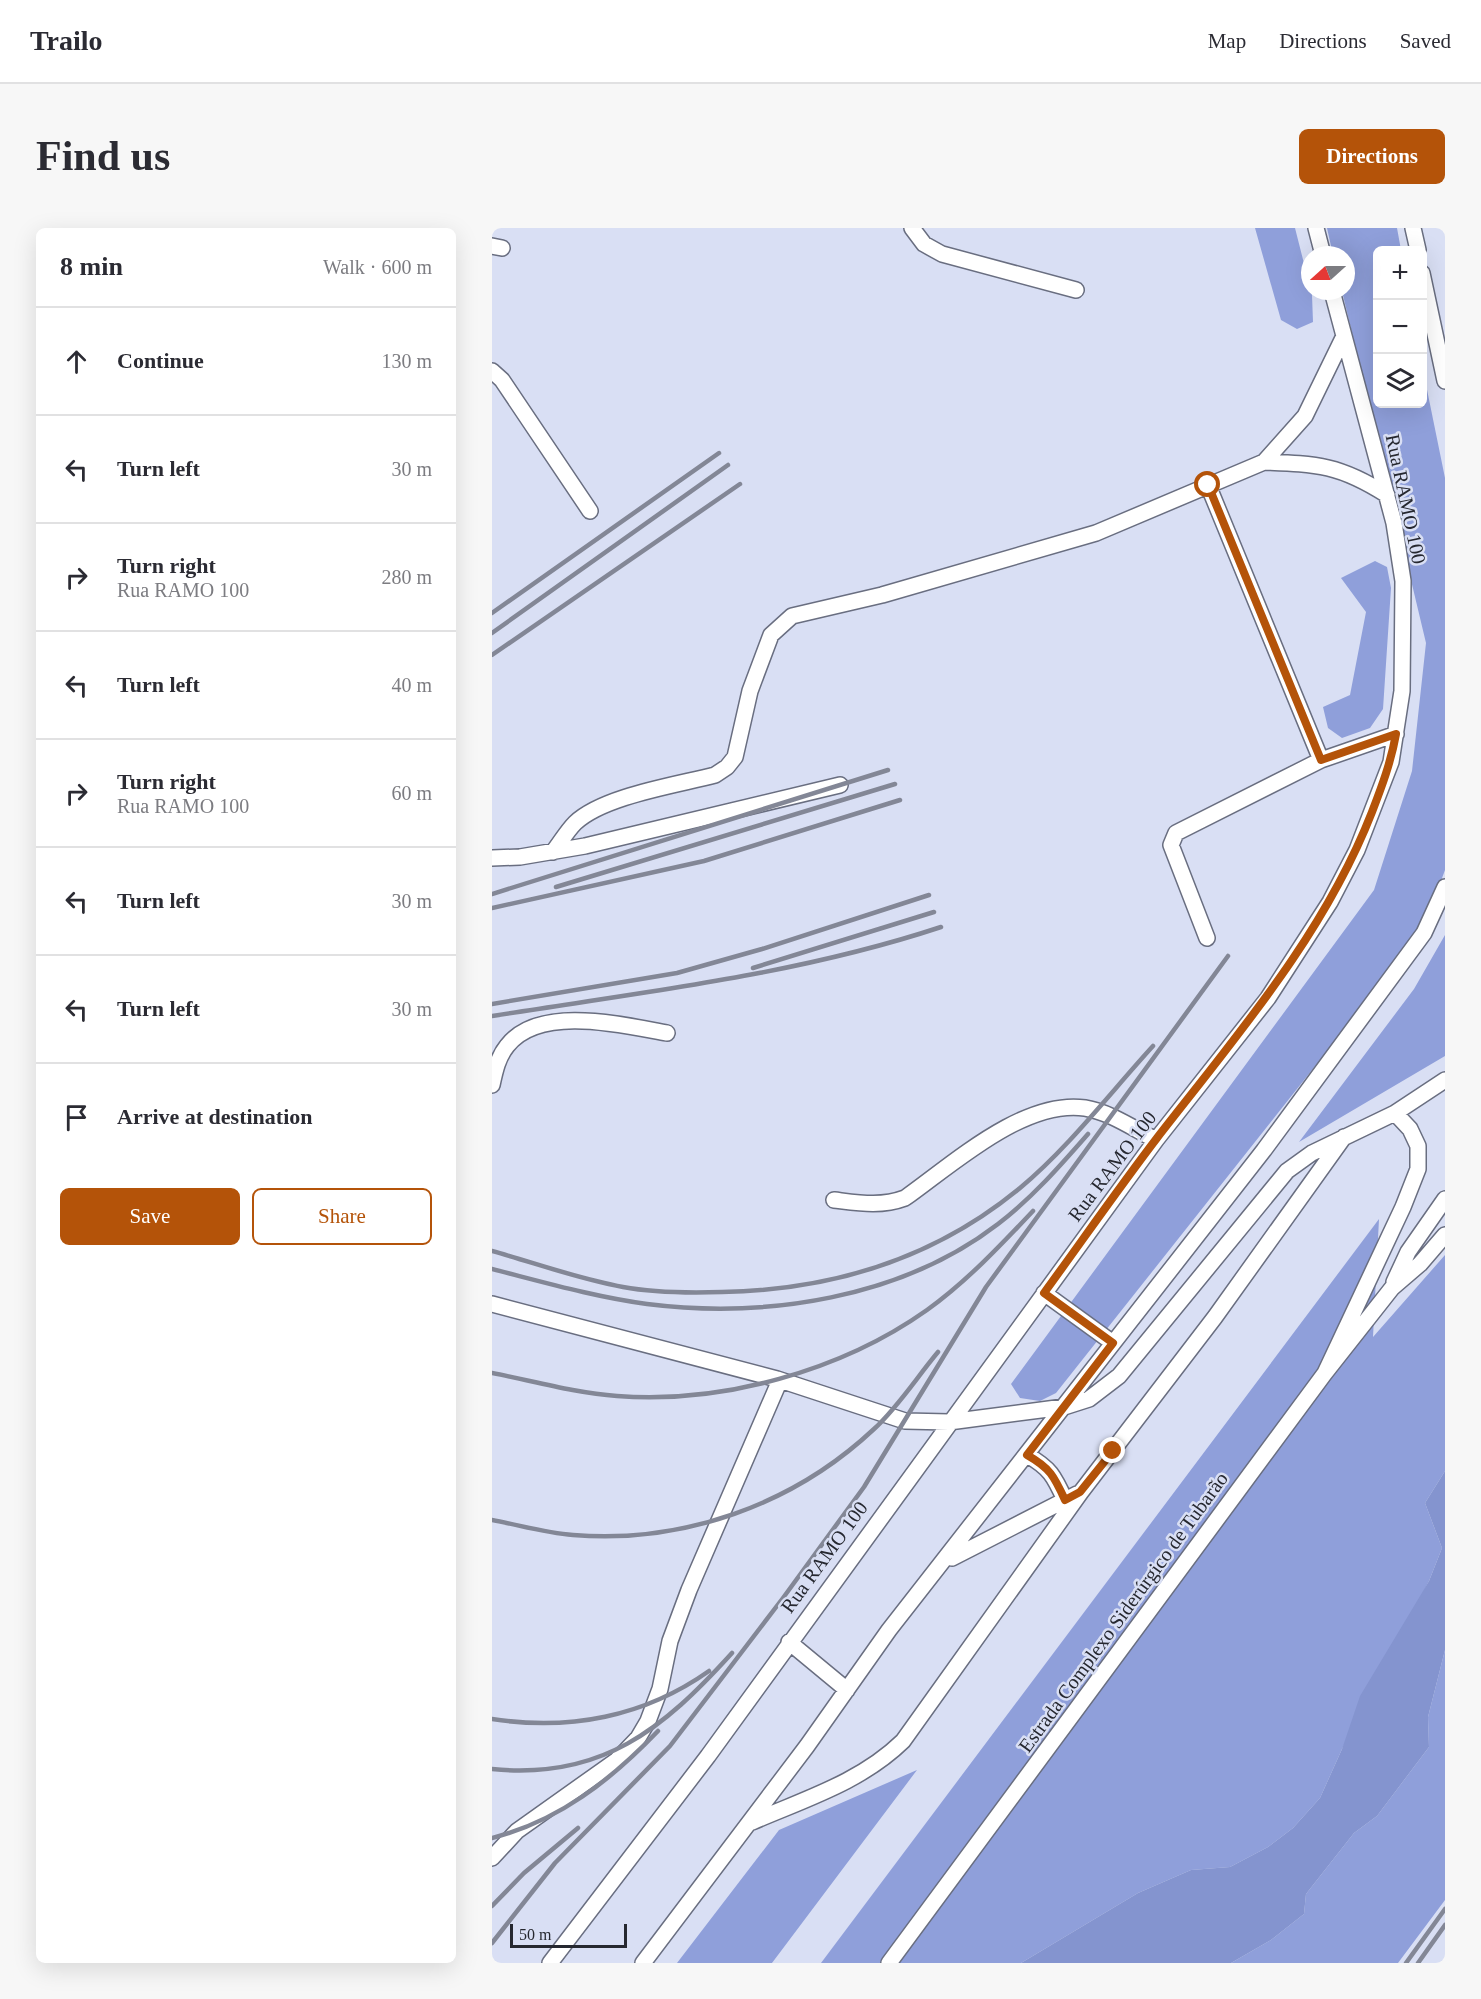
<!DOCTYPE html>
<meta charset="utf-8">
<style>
:root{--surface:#fff;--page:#f7f7f7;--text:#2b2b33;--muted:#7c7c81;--line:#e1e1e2;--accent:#b45309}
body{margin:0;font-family:"Times New Roman",serif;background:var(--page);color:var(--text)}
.controls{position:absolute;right:18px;top:18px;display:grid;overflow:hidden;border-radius:9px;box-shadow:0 6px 24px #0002}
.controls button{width:54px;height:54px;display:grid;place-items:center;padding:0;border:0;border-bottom:2px solid var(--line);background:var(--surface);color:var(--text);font:30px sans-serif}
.compass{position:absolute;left:809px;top:18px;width:54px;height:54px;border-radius:50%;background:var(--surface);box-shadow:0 6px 24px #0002;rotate:249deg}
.scale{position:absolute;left:18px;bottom:15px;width:117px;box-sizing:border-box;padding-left:6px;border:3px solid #262830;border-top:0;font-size:16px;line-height:21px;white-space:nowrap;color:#262830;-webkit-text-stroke:4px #d9dff4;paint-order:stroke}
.stop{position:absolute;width:18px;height:18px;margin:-14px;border:4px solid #b45309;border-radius:50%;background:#fff}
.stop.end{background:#b45309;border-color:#fff;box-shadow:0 2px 6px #0008}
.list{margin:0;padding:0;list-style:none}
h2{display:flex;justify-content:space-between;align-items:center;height:78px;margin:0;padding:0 24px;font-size:26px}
h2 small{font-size:20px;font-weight:400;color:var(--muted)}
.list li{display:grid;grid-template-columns:39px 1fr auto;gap:18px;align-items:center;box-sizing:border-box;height:108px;padding:0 24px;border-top:2px solid var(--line)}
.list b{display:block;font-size:22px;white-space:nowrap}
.list p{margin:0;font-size:20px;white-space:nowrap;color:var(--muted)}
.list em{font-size:20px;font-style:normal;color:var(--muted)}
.actions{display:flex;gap:12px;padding:18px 24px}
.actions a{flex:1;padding:14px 0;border:2px solid var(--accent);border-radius:9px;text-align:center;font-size:21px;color:var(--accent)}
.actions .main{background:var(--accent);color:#fff}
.icon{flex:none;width:33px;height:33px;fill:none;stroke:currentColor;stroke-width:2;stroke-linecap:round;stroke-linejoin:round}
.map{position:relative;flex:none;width:953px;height:1735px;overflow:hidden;border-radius:9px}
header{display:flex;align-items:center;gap:36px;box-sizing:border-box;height:84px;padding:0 30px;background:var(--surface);border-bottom:2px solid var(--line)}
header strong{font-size:28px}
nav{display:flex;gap:33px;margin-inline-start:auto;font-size:21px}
.intro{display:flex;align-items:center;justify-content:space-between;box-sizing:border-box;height:144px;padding:0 36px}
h1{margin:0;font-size:42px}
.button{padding:15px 27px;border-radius:9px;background:var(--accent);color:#fff;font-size:21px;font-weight:700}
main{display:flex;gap:36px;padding:0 36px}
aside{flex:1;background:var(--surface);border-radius:9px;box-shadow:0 6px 24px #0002}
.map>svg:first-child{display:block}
.forest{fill:#8f9fda}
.water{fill:#8494cf}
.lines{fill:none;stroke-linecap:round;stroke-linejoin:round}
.minor-casing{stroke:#696e80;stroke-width:18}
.minor{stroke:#fff;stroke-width:15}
.rail{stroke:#838796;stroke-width:4.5}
.route{stroke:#b45309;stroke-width:8}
.labels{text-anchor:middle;stroke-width:5;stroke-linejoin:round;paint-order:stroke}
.street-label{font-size:20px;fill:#262830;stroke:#d9dff4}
</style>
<header>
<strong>Trailo</strong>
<nav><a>Map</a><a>Directions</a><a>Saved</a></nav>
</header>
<div class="intro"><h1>Find us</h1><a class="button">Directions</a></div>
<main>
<aside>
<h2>8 min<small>Walk · 600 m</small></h2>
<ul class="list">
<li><svg class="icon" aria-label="ahead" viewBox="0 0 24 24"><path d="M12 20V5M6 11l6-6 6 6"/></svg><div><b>Continue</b></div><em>130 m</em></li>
<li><svg class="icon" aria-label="left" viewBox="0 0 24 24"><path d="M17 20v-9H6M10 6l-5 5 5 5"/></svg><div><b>Turn left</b></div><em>30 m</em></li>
<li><svg class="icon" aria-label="right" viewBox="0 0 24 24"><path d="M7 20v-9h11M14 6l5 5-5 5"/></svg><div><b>Turn right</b><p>Rua RAMO 100</p></div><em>280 m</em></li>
<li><svg class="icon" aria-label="left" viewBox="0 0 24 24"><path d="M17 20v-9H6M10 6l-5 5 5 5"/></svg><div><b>Turn left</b></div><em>40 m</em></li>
<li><svg class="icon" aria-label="right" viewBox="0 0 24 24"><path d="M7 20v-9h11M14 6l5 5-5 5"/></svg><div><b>Turn right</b><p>Rua RAMO 100</p></div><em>60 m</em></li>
<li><svg class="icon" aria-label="left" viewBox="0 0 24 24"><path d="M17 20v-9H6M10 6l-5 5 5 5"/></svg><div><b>Turn left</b></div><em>30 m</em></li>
<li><svg class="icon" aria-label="left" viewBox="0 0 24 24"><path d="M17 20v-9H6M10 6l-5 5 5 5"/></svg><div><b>Turn left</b></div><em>30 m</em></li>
<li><svg class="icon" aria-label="arrive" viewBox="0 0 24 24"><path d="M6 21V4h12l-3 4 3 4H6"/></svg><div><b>Arrive at destination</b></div></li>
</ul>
<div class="actions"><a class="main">Save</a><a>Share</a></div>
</aside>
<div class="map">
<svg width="953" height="1735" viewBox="0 0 953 1735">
<rect width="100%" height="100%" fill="#d9dff4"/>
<path class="forest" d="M763,0H803L820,67L821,94L805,101L789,92Z
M835,0H905L909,22H886V176H930L931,142L953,250V642L931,702L564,1165L548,1173L528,1170L519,1156L882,662L920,543L934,415L850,63H854V27H841Z
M883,333L895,339L899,360L891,481L878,500L850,510L836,500L831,479L858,467L874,384L849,350Z
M953,707V828L807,914L922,761Z
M887,991L881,1109L953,1027V1243L933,1275L950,1320L937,1353L850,1521L828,1570L801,1600L776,1619L738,1639L699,1642L646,1665L529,1735H329Z
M953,1422V1672L906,1735H739L779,1712L812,1686L814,1666L862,1605L885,1588L937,1519L936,1489Z
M425,1542L280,1735H185L287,1602Z"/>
<path class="water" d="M953,1243V1422L936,1489L937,1519L885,1588L862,1605L814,1666L812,1686L779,1712L739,1735H529L646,1665L699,1642L738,1639L776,1619L801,1600L828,1570L850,1521L868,1468L937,1353L950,1320L933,1275Z"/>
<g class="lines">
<defs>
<path id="minor" d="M420,0L432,16L450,26L584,62
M824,0L831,27
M921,0L926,22
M0,18L10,20
M930,45L953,153
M0,143L10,152L98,283
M772,234C826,236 848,237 895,267
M829,532L904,506
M61,624C68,615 75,603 83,595C111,568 185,557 223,547L235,539L243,529L258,463L279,407L300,388L390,367L604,305L772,234L813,188L852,108
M0,630L28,629L93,618L348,557
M715,710L679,617L684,605L829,532L716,257
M0,857C3,843 6,829 15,818C47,776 131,797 175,805
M903,885L953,852
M342,972C367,975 389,979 413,970C461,936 532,871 593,880C618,884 642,901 664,912
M902,1054L916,1024L953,971
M552,1065L621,1115
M0,1076L285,1151L413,1193L457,1194L572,1179L597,1171L627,1148L795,943L820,925L903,885L918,901L926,918V941L911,979L833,1145
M535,1227C558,1240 562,1248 573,1272
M460,1330L585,1266
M297,1414L355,1462
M260,1594C313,1571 369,1554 411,1513L589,1264L723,1089L852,909
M0,1630L25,1603L125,1532L146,1510L156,1493L168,1461L178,1413L197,1362L288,1152
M58,1735L216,1528L664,912L776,770L838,674L865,622L899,534L910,463L911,353L902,295L840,63
M151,1735L315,1518L397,1402L772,922L932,705L953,659
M397,1735L833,1145L900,1060L928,1036L953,1007"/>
</defs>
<use href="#minor" class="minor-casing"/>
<use href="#minor" class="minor"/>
<path class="rail" d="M0,385L227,225
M0,405L236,237
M0,427L248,256
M64,659L403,556
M0,666L396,542
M0,680L212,633L408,572
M261,740L442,684
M0,776L185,745L270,721L437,667
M0,788C151,764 304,747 449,699
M0,1023C43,1035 87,1051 131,1059C163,1065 198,1065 230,1064C341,1062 442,1031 528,960C577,919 618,865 661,818
M0,1041C51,1054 103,1069 155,1076C274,1091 410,1070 506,996C540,970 568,938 596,906
M0,1145C41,1153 83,1165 125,1168C230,1176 349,1143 435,1082C474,1054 508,1018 541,983
M0,1292C27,1297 53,1305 81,1307C191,1316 301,1277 382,1201C406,1179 425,1149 446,1124
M0,1491C77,1503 152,1489 217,1443
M0,1541C110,1552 171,1501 240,1425
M0,1610C67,1593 119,1552 166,1503
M0,1678L32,1645L86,1600
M0,1715L63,1635L178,1518L291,1370L372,1259L494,1059L736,728
M914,1735L953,1681
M926,1735L953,1697"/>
</g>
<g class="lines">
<path class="route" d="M621,1223L588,1264L573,1272C562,1248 558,1240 535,1227L621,1115L552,1065C590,1013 626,961 665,910C745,807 832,707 880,584C890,558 899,534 904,506L829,532L716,257"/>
</g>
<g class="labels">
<g class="street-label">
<text transform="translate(914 271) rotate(78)" y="7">Rua RAMO 100</text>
<text transform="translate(620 938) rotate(-53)" y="7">Rua RAMO 100</text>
<text transform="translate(332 1329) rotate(-54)" y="7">Rua RAMO 100</text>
<text transform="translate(631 1384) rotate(-54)" y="7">Estrada Complexo Siderúrgico de Tubarão</text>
</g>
</g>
</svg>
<div class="controls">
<button>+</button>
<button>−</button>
<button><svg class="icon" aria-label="layers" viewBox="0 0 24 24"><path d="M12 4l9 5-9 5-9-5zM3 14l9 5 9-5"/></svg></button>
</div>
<svg class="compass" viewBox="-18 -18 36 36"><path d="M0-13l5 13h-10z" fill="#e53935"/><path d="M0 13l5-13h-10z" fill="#7c7c81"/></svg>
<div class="scale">50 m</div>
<div class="stop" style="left:716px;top:257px"></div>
<div class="stop end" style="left:621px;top:1223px"></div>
</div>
</main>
